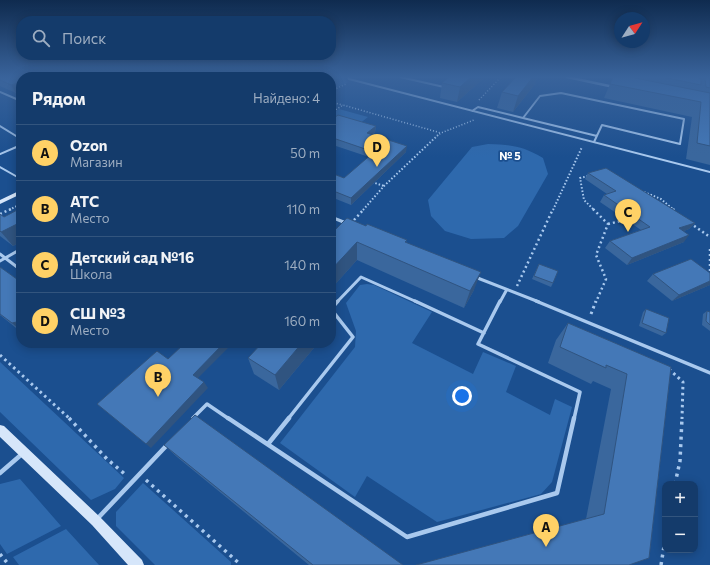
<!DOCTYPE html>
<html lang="ru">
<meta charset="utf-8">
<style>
:root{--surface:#143b6b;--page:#1d4271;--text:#f1f3f6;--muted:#9dadc1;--line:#33557e;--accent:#ffd166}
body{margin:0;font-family:Commissioner,sans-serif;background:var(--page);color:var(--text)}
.controls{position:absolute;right:12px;bottom:12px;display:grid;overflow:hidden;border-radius:8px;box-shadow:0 2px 10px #0003}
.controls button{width:36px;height:36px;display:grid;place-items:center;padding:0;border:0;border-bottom:1px solid var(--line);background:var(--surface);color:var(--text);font:20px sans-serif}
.compass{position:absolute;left:614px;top:12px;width:36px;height:36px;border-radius:50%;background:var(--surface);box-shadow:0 2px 10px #0003;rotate:54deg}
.you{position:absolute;left:462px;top:396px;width:14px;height:14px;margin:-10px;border:3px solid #fff;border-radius:50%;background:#1a73e8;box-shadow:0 0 0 6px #1a73e833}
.badge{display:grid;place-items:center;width:26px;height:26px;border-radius:50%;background:var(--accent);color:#111;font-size:13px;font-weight:700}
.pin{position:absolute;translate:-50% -33px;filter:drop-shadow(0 1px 2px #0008)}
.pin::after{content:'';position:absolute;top:21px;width:14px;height:12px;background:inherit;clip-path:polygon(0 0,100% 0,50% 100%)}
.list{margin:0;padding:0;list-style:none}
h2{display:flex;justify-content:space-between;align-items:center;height:52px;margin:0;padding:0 16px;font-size:17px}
h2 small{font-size:13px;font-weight:400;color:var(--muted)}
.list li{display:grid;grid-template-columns:26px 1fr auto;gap:12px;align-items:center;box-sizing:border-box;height:56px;padding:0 16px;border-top:1px solid var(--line)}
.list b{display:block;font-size:15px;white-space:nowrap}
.list p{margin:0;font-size:13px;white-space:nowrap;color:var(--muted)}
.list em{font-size:13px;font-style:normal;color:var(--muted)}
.icon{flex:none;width:22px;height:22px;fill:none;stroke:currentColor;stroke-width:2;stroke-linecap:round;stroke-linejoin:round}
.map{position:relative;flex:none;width:710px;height:565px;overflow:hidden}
.search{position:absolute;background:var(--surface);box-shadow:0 2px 10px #0003;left:16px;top:16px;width:320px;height:44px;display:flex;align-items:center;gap:10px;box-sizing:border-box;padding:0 14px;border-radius:16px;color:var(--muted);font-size:15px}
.panel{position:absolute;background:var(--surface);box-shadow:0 2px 10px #0003;left:16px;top:72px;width:320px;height:276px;border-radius:16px}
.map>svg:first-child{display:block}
.green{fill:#2e69ad}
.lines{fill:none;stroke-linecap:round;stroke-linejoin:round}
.path-far4{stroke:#a9c9ee;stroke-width:1.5;stroke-dasharray:1 2;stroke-linecap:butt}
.path-far3{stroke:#a9c9ee;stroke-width:2;stroke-dasharray:1.5 2;stroke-linecap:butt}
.path-far2{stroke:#a9c9ee;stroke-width:2.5;stroke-dasharray:2 3;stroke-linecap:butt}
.path-far1{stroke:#a9c9ee;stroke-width:3;stroke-dasharray:2.5 3.5;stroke-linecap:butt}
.path{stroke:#a9c9ee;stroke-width:3.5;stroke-dasharray:3 4.5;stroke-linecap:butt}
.service-far3{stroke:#a9c9ee;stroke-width:2}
.service-far2{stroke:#a9c9ee;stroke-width:3}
.service-far1{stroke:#a9c9ee;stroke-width:3.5}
.service{stroke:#a9c9ee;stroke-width:4.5}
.minor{stroke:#a9c9ee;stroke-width:2.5}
.secondary{fill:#d6e6fa;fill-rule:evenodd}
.wall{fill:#3a679d}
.shaded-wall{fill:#305480}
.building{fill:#4478b7;stroke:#305480}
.labels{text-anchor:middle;stroke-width:3.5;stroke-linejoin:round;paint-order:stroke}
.far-neighbourhood-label{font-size:11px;font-weight:bold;fill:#fff;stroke:#1b4f8f}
</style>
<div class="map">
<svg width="710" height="565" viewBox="0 0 710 565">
<rect width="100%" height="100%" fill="#1b4f8f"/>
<path class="green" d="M331,77H343L348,82L331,91Z
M339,109L368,117L359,124H331V114Z
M488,144C513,145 522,146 543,158L548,174L518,226L504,238L471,239L445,231L431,216L428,200L472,147Z
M367,284L374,285L432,312L412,343L473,374L483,352L516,366L506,392L550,415L555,399L572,407L552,482L541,494L437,522L367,476L355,497L280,443L355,347L356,331L346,303L360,285Z
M0,362L124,478L115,489L91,500L0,412Z
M20,479L61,526L7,554L0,544V484Z
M143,483L231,562V565H155L116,526V512Z
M66,529L99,565H19L13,557Z"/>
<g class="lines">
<path class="path-far4" d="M331,91L346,84
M479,100L501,77
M331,102L343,105
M331,113L343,105L441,133
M437,136L441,133L474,120"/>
<path class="path-far3" d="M588,176L580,178L584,200L594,210
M372,182L384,186
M644,192L661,199L674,210
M9,210L21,204
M363,210L384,186L438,135
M553,210L582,147"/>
<path class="path-far2" d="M593,209L608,224L596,255L606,279L596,302
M673,209L674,210
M0,214L11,209
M354,220L364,209
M690,223L710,237
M608,224L629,219
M710,249V275
M517,286L553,209"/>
<path class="path-far1" d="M591,314L596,301
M0,355L70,419
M669,369L683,382L682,419"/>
<path class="path" d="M69,418L107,459L126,475
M146,480L241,565
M675,484L680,461L682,418
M0,554L9,565
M661,565L665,540"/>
<path class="service-far3" d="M348,77L349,79L710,172
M400,77L444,87
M0,92L21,101
M472,111L478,107L523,118L540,96L561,93L684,119L680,144L602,125L594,142
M523,118L597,136
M0,126L21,139
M0,154L21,145
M0,167L21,179"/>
<path class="service-far2" d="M331,217L346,223
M0,254L21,270
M0,261L21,249
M475,277L539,302
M337,302L361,277L417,302
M500,302L506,291"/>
<path class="service-far1" d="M415,301L484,333
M500,301L478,344L580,392L574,419
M536,301L710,373
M193,418L207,404L229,419
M288,419L353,337L331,309L338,301"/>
<path class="service" d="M228,418L407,537L557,493L574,418
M268,444L289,418
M0,473L22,454
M98,518L168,444"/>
<path class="minor" d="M567,77L614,87"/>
<path class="secondary" d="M21,190V194L0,204V200Z
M0,425L4,426L100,517L142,560L144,565H128L92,525L0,437Z"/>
</g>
<path class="wall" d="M0,77H21V91L16,93L0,86Z
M449,77H485L457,102L440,98L442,83Z
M516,77H537L535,84L513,112L497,108L502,92Z
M613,77H710V165L686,159L692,117L604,98Z
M331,120L376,126L375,132L372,135L406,152L351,205L331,197V173L344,178L369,157L333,145L331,146Z
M588,173L695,223L689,229L684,231V242L627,265L605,248L610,241L641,230L600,202L604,195L607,194L585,179Z
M21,208V242L13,246L0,236V214L4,217Z
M366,226L407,240L406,242L474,290L464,308L357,260L331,289Z
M539,264L553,283L551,287L532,279Z
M0,267L21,282V332L0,315Z
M710,273V285L672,301L647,281L653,274Z
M646,309L666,333L662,336L639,326L643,312Z
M707,311L710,312V331L702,325L703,314Z
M568,323L671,367L649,558L586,519L611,389L593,381L591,384L548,363L556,340Z
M262,343H318L279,390L254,374L248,358Z
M164,445L403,565H309L177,457Z"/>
<path class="shaded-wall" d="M471,77H485L457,102L460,87Z
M533,77H537L535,84L513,112L518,96Z
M21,82V91L16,93L11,85Z
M376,126L375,132L366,139L367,133Z
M333,138V145L331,146V140Z
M407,146L406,152L351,205V198Z
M21,222V242L13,246L1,232Z
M695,223L689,229L674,235L679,228Z
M689,235L684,242L627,265L632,258Z
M357,242V260L331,289V270Z
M481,272L474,290L464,308L470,291Z
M710,281V285L672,301L679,295Z
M21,282V288L17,284Z
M21,321V331L12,323Z
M224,343H227L229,347L196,380L193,375Z
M302,343H318L279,390L275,375Z
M204,382L208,388L151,448L146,444Z"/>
<path class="building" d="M0,77H21V82L11,85L0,80Z
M449,77H471L460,87L442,83Z
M516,77H533L518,96L502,92Z
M613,77H630L710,93V146L697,143L701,102L610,84Z
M662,77H698L701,79V85Z
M704,77H710V88L706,87L705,78Z
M338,115L376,126L367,133L407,146L351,198L331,190V173L344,178L374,152L333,138L331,140V120Z
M606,168L695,223L679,228L689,235L632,258L610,241L650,227L604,195L616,191L588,173Z
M21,208V222L1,232L0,231V214L4,217Z
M347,218L366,226L367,224L407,240L405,242L481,272L470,291L357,242L331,270V234Z
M691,259L710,273V281L679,295L653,274Z
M539,264L558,271L553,283L534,276Z
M0,267L21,282L17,284L21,287V321L12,323L0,314Z
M646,309L669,318L666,333L642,323Z
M707,311L710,312V325L706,321Z
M568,323L671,367L649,558L629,565H416L604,514L627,374L606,365V368L560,347Z
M185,343H198L202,345L204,343H224L193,375L204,382L146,444L97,404L157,351L168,359Z
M262,343H302L275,375L248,358Z
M195,415L403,565H313L164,445Z"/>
<linearGradient id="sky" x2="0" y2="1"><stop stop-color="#0f2b4f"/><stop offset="0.49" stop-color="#39639b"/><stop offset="1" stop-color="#39639b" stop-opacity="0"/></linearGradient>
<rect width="710" height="157" fill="url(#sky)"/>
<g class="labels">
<g class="far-neighbourhood-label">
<text x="510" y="160">№ 5</text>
</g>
</g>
</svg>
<div class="controls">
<button>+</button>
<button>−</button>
</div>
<svg class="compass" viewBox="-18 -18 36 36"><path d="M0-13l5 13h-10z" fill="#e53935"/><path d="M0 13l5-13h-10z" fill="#9dadc1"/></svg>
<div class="you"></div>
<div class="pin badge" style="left:546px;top:547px">A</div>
<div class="pin badge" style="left:158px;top:397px">B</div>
<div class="pin badge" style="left:628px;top:232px">C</div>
<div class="pin badge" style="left:377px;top:167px">D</div>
<div class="search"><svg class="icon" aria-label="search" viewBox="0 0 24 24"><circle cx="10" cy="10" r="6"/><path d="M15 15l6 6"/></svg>Поиск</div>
<section class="panel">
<h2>Рядом<small>Найдено: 4</small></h2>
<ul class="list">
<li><span class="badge">A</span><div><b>Ozon</b><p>Магазин</p></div><em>50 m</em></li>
<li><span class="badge">B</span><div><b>АТС</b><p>Место</p></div><em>110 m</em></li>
<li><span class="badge">C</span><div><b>Детский сад №16</b><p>Школа</p></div><em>140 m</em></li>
<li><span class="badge">D</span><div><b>СШ №3</b><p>Место</p></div><em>160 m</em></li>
</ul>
</section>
</div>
